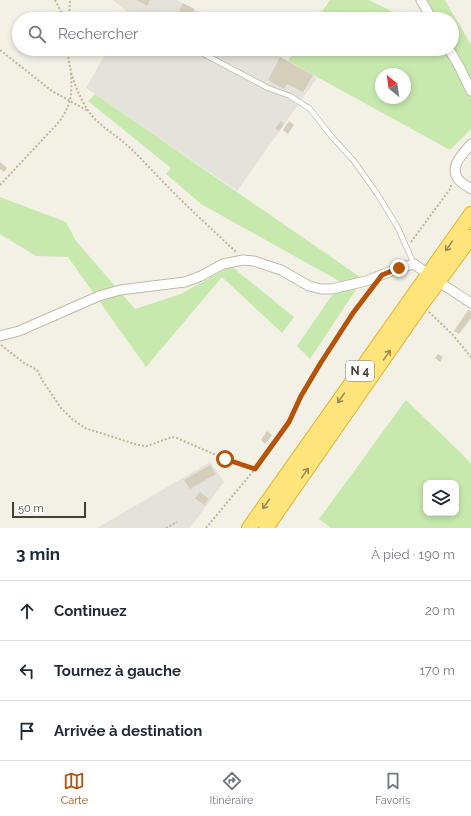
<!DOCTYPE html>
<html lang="fr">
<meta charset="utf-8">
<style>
:root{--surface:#fff;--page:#f6f6f7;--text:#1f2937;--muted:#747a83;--line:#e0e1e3;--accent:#b45309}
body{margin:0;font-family:Raleway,sans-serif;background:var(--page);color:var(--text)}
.controls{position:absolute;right:12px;bottom:12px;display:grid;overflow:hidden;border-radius:8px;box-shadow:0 2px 6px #0003}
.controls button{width:36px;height:36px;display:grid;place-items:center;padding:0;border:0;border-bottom:1px solid var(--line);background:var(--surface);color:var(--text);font:20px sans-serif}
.compass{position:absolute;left:375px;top:68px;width:36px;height:36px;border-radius:50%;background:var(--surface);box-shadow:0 2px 6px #0003;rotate:331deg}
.scale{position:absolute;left:12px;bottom:10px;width:74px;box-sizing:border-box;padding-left:4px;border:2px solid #464135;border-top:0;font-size:11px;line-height:14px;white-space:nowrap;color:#464135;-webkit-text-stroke:3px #fff;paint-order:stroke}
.stop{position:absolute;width:12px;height:12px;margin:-9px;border:3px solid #b45309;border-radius:50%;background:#fff}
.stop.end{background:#b45309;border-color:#fff;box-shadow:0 1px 4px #0008}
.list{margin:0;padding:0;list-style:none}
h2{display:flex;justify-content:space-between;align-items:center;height:52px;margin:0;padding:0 16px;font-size:17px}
h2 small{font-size:13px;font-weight:400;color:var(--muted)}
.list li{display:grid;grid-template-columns:26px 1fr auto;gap:12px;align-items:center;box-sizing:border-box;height:60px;padding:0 16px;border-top:1px solid var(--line)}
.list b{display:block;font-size:15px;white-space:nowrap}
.list em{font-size:13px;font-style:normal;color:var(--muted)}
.icon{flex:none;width:22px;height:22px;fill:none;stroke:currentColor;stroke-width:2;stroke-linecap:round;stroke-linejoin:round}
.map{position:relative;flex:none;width:471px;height:528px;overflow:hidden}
.search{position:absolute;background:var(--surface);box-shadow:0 2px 6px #0003;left:12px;right:12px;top:12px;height:44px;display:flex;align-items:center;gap:10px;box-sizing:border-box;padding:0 14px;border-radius:22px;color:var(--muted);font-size:15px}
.sheet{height:232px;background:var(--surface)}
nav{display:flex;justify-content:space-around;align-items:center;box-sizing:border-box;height:56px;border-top:1px solid var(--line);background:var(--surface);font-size:11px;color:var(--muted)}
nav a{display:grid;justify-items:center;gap:2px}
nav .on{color:var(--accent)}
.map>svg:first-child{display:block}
.residential{fill:#e7e3d4}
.industrial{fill:#e5e2db}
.green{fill:#c7e9ad;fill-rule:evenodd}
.building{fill:#d5cebb}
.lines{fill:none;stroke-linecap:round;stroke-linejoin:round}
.service-casing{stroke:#bfbaa8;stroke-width:6}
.minor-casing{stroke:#bfbaa8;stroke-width:11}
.trunk-casing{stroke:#e0b433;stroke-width:16}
.path{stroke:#c1b799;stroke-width:2;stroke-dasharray:2 2;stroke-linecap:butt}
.service{stroke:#fff;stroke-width:4.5}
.minor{stroke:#fff;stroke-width:9}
.trunk{stroke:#ffe47c;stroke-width:14}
.oneway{stroke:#998a55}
.route{stroke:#b45309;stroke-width:5}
.labels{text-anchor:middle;stroke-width:4;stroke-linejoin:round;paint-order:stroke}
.shield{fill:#fff;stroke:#7e7a72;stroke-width:1}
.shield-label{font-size:12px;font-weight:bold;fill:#464135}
</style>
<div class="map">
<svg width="471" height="528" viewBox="0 0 471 528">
<rect width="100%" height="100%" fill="#f3f1e6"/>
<path class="residential" d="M113,0H135L128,13Z"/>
<path class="industrial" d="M135,0H177L212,19H125Z
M108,49H266L317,78L237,191L86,88Z
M210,462L224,482L190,528H97Z"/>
<path class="green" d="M330,0H369L407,19H317Z
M421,0H445L471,45V129L450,150L288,61L296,49H452V19H432ZM381,74H405V98H381Z
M95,94L363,279L310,359L297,346L341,282L201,204L166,174L171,168L88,101Z
M0,197L66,222L76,241L135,309L181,294L231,266L294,317L282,333L222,277L146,367L68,257L36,256L0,234Z
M406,400L462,454L471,464V528H331L319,519ZM426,483H456V513H426Z"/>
<path class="building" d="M137,0H150L147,6Z
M183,3L194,9L190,17L179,11Z
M251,49H266L267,50L263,56Z
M280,57L313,75L303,92L287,84L284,89L268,80Z
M281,121L284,124L279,131L275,129Z
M289,121L294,125L288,134L283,130Z
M0,162L7,168L4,172L0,169Z
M468,310L471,311V318L459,334L454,331Z
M438,354L443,357L440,362L435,358Z
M267,431L272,435L265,444L261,440Z
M210,465L216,474L190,489L184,480Z
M200,492L209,499L204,505L195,498Z"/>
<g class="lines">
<defs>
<path id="service" d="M200,52L268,88L290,96L310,109L332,137L354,161L378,195L398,228L414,264"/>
<path id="minor" d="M421,0L432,19
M449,49L460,68L471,91
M471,144C463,154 449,166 458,179C461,183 467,186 471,189
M439,282L471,303
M0,336L19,331L99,296L120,290L185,282L201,276L223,264L243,260L254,261L281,270L309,286L321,289H332L366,281L399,268L414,264L428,274"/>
<path id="trunk" d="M249,528L471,214
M266,528L421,305L471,237"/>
</defs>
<use href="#service" class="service-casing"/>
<use href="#minor" class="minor-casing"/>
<use href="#trunk" class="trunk-casing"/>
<path class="path" d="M55,0L65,19
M69,19L70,0
M68,49C68,70 77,94 89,112C99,126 115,134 128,146C143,160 157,176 172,191C193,212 215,232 236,252
M0,50L52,91L88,111
M0,185L59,122C72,103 72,95 71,73
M411,242L450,189L451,185
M429,312L452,334L471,357
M1,345L24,363L37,370L42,380L61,408L72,419L85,428L138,445L147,446L172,437L177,438L225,459L255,469
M166,528L177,522
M206,528L255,469L289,422L301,396L320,364L353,313L371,289"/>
<use href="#service" class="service"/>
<use href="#minor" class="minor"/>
<use href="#trunk" class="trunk"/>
</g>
<defs><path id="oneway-shaft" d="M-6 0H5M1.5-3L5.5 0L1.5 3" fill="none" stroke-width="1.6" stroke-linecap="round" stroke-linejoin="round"/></defs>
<g class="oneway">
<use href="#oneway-shaft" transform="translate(449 246) rotate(125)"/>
<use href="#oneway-shaft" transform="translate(387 355) rotate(-55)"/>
<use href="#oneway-shaft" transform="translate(341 398) rotate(125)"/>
<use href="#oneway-shaft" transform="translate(305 473) rotate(-55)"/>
<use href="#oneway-shaft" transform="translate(266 504) rotate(125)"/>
</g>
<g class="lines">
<path class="route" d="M225,459L255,469L289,422L301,396L320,364L353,313L382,275L399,268"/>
</g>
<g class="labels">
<rect class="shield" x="346" y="361" width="28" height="20" rx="3"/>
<g class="shield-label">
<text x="360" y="375">N 4</text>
</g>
</g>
</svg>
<div class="controls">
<button><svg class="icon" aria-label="layers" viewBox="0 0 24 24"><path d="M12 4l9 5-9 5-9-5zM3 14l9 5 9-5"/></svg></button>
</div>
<svg class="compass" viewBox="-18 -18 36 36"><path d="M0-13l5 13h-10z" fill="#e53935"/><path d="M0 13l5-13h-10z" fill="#747a83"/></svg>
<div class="scale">50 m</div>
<div class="stop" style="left:225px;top:459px"></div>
<div class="stop end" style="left:399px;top:268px"></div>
<div class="search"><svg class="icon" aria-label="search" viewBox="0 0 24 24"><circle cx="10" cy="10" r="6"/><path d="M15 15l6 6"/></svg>Rechercher</div>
</div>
<section class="sheet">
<h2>3 min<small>À pied · 190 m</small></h2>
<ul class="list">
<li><svg class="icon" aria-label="ahead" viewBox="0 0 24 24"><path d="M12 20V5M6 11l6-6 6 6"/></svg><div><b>Continuez</b></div><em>20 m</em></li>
<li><svg class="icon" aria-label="left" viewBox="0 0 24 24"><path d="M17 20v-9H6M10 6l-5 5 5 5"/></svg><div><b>Tournez à gauche</b></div><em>170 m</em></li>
<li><svg class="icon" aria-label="arrive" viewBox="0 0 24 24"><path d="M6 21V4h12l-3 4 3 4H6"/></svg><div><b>Arrivée à destination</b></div></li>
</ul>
</section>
<nav>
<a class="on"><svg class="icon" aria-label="map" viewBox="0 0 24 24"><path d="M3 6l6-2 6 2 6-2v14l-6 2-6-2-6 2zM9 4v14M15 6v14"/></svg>Carte</a>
<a><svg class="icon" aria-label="directions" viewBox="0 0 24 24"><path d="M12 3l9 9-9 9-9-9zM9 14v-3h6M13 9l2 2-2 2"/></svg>Itinéraire</a>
<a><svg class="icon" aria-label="saved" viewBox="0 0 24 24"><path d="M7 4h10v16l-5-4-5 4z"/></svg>Favoris</a>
</nav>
